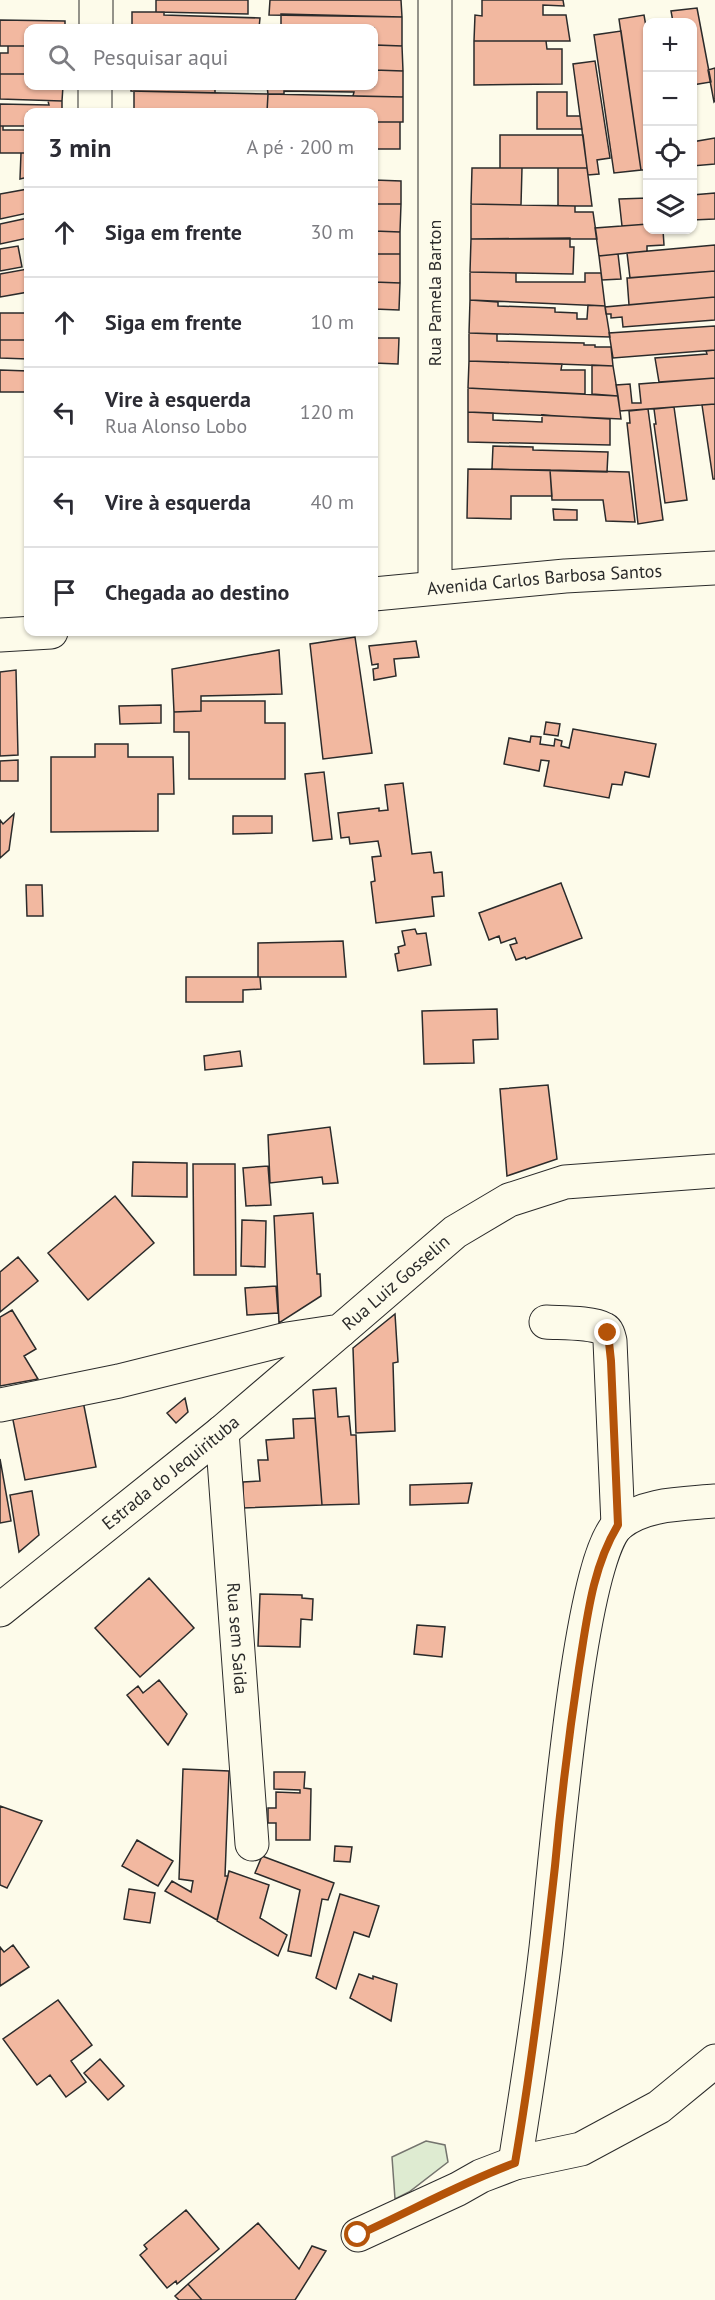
<!DOCTYPE html>
<html lang="pt">
<meta charset="utf-8">
<style>
:root{--surface:#fff;--page:#f7f7f7;--text:#2b2b33;--muted:#7c7c81;--line:#e1e1e2}
body{margin:0;font-family:"PT Sans",sans-serif;background:var(--page);color:var(--text)}
.controls{position:absolute;right:18px;top:18px;display:grid;overflow:hidden;border-radius:12px;box-shadow:0 2px 4px #0004}
.controls button{width:54px;height:54px;display:grid;place-items:center;padding:0;border:0;border-bottom:2px solid var(--line);background:var(--surface);color:var(--text);font:30px sans-serif}
.stop{position:absolute;width:18px;height:18px;margin:-14px;border:4px solid #b45309;border-radius:50%;background:#fff}
.stop.end{background:#b45309;border-color:#fff;box-shadow:0 2px 6px #0008}
.list{margin:0;padding:0;list-style:none}
h2{display:flex;justify-content:space-between;align-items:center;height:78px;margin:0;padding:0 24px;font-size:26px}
h2 small{font-size:20px;font-weight:400;color:var(--muted)}
.list li{display:grid;grid-template-columns:39px 1fr auto;gap:18px;align-items:center;box-sizing:border-box;height:90px;padding:0 24px;border-top:2px solid var(--line)}
.list b{display:block;font-size:22px;white-space:nowrap}
.list p{margin:0;font-size:20px;white-space:nowrap;color:var(--muted)}
.list em{font-size:20px;font-style:normal;color:var(--muted)}
.icon{flex:none;width:33px;height:33px;fill:none;stroke:currentColor;stroke-width:2;stroke-linecap:round;stroke-linejoin:round}
.map{position:relative;flex:none;width:715px;height:2300px;overflow:hidden}
.search{position:absolute;background:var(--surface);box-shadow:0 2px 4px #0004;left:24px;top:24px;width:354px;height:66px;display:flex;align-items:center;gap:15px;box-sizing:border-box;padding:0 21px;border-radius:12px;color:var(--muted);font-size:22px}
.panel{position:absolute;background:var(--surface);box-shadow:0 2px 4px #0004;left:24px;top:108px;width:354px;height:528px;border-radius:12px}
.map>svg:first-child{display:block}
.green{fill:#deebd1;stroke:#74746e;stroke-width:1.5}
.building{fill:#f2b8a0;stroke:#2b2b2b;stroke-width:1.5}
.lines{fill:none;stroke-linecap:round;stroke-linejoin:round}
.minor-casing{stroke:#2b2b2b;stroke-width:35}
.major-casing{stroke:#2b2b2b;stroke-width:35}
.minor{stroke:#fdfbea;stroke-width:33}
.major{stroke:#fdfbea;stroke-width:33}
.route{stroke:#b45309;stroke-width:8}
.labels{text-anchor:middle;stroke-width:4.5;stroke-linejoin:round;paint-order:stroke}
.street-label{font-size:18px;fill:#2b2b2b;stroke:#fdfbea}
</style>
<div class="map">
<svg width="715" height="2300" viewBox="0 0 715 2300">
<rect width="100%" height="100%" fill="#fdfbea"/>
<path class="green" d="M426,2141L445,2145L448,2162L409,2192L395,2199L392,2157Z"/>
<path class="building" d="M156,0H248V14L156,12Z
M270,0H401L402,17L269,15Z
M482,0H563L564,6L543,5V15H566L570,41H474L475,15L482,16Z
M697,8L711,82L692,85V22H673L671,11Z
M132,12H164V15L260,18L259,28H132Z
M281,14L402,17V46L374,45V28H281Z
M644,15L648,38V170H641L619,19Z
M0,20L65,21V28H28L26,46H0Z
M621,31L641,170L614,173L594,35Z
M474,41H546L547,49H562V84L474,85Z
M376,45L402,46L403,71L374,70V50H376Z
M8,46H28V74H0V53H8Z
M595,61L610,158L597,160L599,174L588,175L573,64Z
M715,68V101L714,102L708,70Z
M374,70L403,71V97L353,96L354,92L284,91V94H268L267,86H374Z
M0,74H28V86H63L62,101L0,99Z
M131,86H215V93L131,91Z
M134,91L268,94L267,112H134Z
M537,92H567V116H580L582,129H537Z
M268,94L403,97V122H374V112H267Z
M48,101H62V112H28V126H0V104L49,105Z
M374,122H400V149H374Z
M0,126H3V130H28V153H0Z
M500,135H583L587,168H500Z
M715,138V164L692,166V142Z
M21,153H28V177L20,179Z
M472,168H522L521,205L471,204Z
M558,168H587L592,206H558Z
M374,180L401,181V204H374Z
M28,189V213L0,219V194Z
M715,193V219L692,220V195Z
M648,198V224L622,226L619,199Z
M374,204H401L400,232L374,231Z
M471,204L575,206V212H593L597,239H471Z
M28,218V238L0,244V224Z
M648,224V230H663L664,245L647,246V251L599,256L595,228Z
M374,231L400,232V254H374Z
M570,238V247H574L573,274L470,272L471,239Z
M715,245V271L630,278L627,253Z
M18,246L22,267L0,271V249Z
M374,254H400V283L374,282Z
M618,254L621,279L602,280L599,256Z
M27,266H28V292L0,297V274L28,269Z
M715,271V297L629,305L627,278Z
M470,272L516,273V282H585V273H601L605,306L470,300Z
M374,282L400,283L399,310L374,309Z
M715,297V320L623,327L622,317L611,318V314H606L605,307Z
M470,300L498,302V306L555,308V312L577,313V319H587L588,305L605,306L610,337L469,333Z
M0,313H28V340H0Z
M715,326V350L613,358L609,333Z
M469,333L497,334V341L584,343V345H595V347H611L613,366L469,361Z
M374,338H399L398,364L374,363Z
M0,340H28V359L0,358Z
M715,350V378L659,382L655,358L707,354L706,351Z
M469,361L562,364L561,370H585V394L468,388Z
M592,365L613,366L618,396L592,394Z
M0,370L28,371V392H0Z
M715,378V404L620,411L616,385L630,384L632,403H641L639,384Z
M468,388L618,396L621,419L468,412Z
M715,404V479H713L702,405Z
M674,407L687,500L665,503L654,424H656L654,409Z
M648,409L663,520L638,524L627,423H630L629,411Z
M468,412L493,413V420L542,422V415L610,419V445L468,442Z
M493,446L533,447V450L608,452L607,472L492,469Z
M468,469L550,470L552,496H511V519L467,518Z
M550,470L629,472L635,522L606,521L603,500H552Z
M553,509L577,510V520H554Z
M355,637L372,753L323,759L310,644Z
M416,641L419,657L394,659L396,676L374,680L373,669L378,668V664L372,665L369,646Z
M279,650L282,694L201,696V711L174,712L172,669Z
M16,670L18,755L0,756V672Z
M201,701H265V723H285V779H189V732H174V712L201,711Z
M161,705V723L120,724L119,706Z
M546,722L560,724L558,736L544,734Z
M573,729L656,744L649,777L625,772L622,785L612,784L609,798L544,786L549,761L541,760L539,771L504,764L509,738L530,742L531,736L541,737L540,744L554,746L555,739L562,741L561,746L569,748Z
M95,744H128V757H173L174,794H158V831L51,832V757H95Z
M18,760V781H0V761Z
M324,772L332,839L313,841L305,774Z
M403,783L412,854L431,852L434,873L442,872L444,896L432,897L434,916L376,923L371,882L375,881L372,857L381,856L378,841L350,844L349,837L341,838L338,813L379,808V811L388,810L385,785Z
M14,814L9,850L0,858V820L3,824Z
M233,816H272V833L233,834Z
M561,883L582,938L526,959L525,957L516,960L510,945L517,943L515,938L501,943L499,936L489,940L479,913Z
M26,885H42L43,916H27Z
M415,929L417,934L426,933L431,965L398,971L395,954L399,953L398,947L405,945L402,931Z
M343,941L346,977H258V943Z
M186,977H260L261,989L243,990V1002H186Z
M497,1009L498,1039L473,1040L474,1063L424,1064L422,1011Z
M240,1051L242,1066L205,1070L204,1056Z
M548,1085L557,1159L507,1176L500,1089Z
M330,1127L338,1183L323,1184L322,1177L270,1183L268,1135Z
M133,1162L187,1163V1197L132,1196Z
M193,1164H235L236,1275H194Z
M268,1166L271,1205L246,1206L243,1168Z
M115,1196L154,1243L88,1300L48,1253Z
M313,1213L317,1274H320L321,1296L279,1323L274,1216Z
M242,1220L266,1221L265,1267L241,1266Z
M18,1257L38,1281L0,1312V1272Z
M276,1286L278,1313L247,1315L245,1288Z
M12,1310L36,1349L24,1356L38,1379L0,1386V1317Z
M395,1314L398,1362L393,1363L395,1431L356,1433L353,1348Z
M336,1388L338,1417L349,1416L351,1435H356L359,1504L322,1505L313,1390Z
M185,1398L188,1412L176,1423L167,1413Z
M83,1401L96,1467L25,1480L12,1415Z
M315,1418L322,1505L243,1508V1482L260,1481L258,1460H268L266,1440L294,1438L293,1419Z
M0,1459L11,1521L0,1523Z
M472,1483L468,1503L410,1505V1485Z
M32,1491L39,1535L19,1552L10,1495Z
M149,1578L194,1628L140,1677L95,1628Z
M260,1594L302,1595V1598L313,1599L312,1620L301,1619L300,1647L258,1646Z
M417,1625L445,1627L442,1657L414,1654Z
M159,1680L187,1714L168,1745L127,1695L138,1686L143,1693Z
M183,1769L229,1771L225,1876H228L217,1920L165,1891L172,1881L191,1892L193,1881L179,1879Z
M274,1772H305L304,1788L311,1789L310,1840H276V1823H268V1808H276V1792L300,1793V1790L274,1789Z
M0,1806L42,1821L7,1888L0,1885Z
M137,1840L173,1861L158,1886L122,1866Z
M335,1846L352,1847L350,1862L334,1861Z
M262,1856L334,1883L328,1900L322,1899L311,1956L288,1951L300,1890L255,1873Z
M229,1871L269,1885L260,1918L287,1935L278,1956L217,1921Z
M129,1889L155,1893L150,1923L124,1919Z
M340,1894L379,1906L369,1937L354,1932L336,1989L316,1978Z
M13,1945L29,1967L0,1986V1947L4,1952Z
M359,1974L373,1979V1976L397,1984L391,2021L350,1998Z
M58,2000L92,2045L71,2061L86,2082L66,2097L50,2075L37,2085L3,2039Z
M100,2059L124,2086L108,2100L84,2073Z
M186,2210L219,2249L177,2284L176,2281L167,2288L140,2255L147,2249L144,2245Z
M258,2223L299,2269L312,2246L326,2251L295,2300H202L188,2284Z
M188,2284L202,2300H179L175,2296Z"/>
<g class="lines">
<defs>
<g id="minor">
<path d="M96,28V0"/>
<path d="M95,112V86"/>
<path d="M435,587V0"/>
<path d="M546,1322C560,1323 592,1322 604,1329C608,1331 609,1337 610,1341L618,1525"/>
<path id="s1" d="M0,1405L119,1381L287,1339L340,1331L455,1232L509,1200L565,1182L715,1171"/>
<path id="s2" d="M222,1432L252,1844"/>
<path id="s3" d="M0,1610L222,1432L340,1331"/>
<path d="M515,2163C526,2094 537,2025 545,1956C554,1887 577,1559 619,1524C645,1503 683,1504 715,1501"/>
<path d="M358,2235L458,2189L481,2176L515,2163L581,2149L659,2107L715,2061"/>
</g>
<g id="major">
<path id="s4" d="M374,594L565,576L715,568"/>
<path d="M0,635L51,632"/>
</g>
</defs>
<use href="#minor" class="minor-casing"/>
<use href="#major" class="major-casing"/>
<use href="#minor" class="minor"/>
<use href="#major" class="major"/>
</g>
<g class="lines">
<path class="route" d="M358,2235C411,2211 461,2183 515,2163C532,2064 544,1965 555,1866C561,1800 569,1734 579,1668C587,1619 592,1568 618,1525L611,1361L608,1333"/>
</g>
<g class="labels">
<g class="street-label">
<text transform="translate(435 293) rotate(-90)" y="6">Rua Pamela Barton</text>
<text dy="6" stroke="none"><textPath href="#s4" startOffset="171">Avenida Carlos Barbosa Santos</textPath></text>
<text dy="6" stroke="none"><textPath href="#s1" startOffset="422">Rua Luiz Gosselin</textPath></text>
<text dy="6" stroke="none"><textPath href="#s3" startOffset="219">Estrada do Jequirituba</textPath></text>
<text dy="6" stroke="none"><textPath href="#s2" startOffset="207">Rua sem Saida</textPath></text>
</g>
</g>
</svg>
<div class="controls">
<button>+</button>
<button>−</button>
<button><svg class="icon" aria-label="locate" viewBox="0 0 24 24"><circle cx="12" cy="12" r="6"/><path d="M12 2v4M12 18v4M2 12h4M18 12h4"/></svg></button>
<button><svg class="icon" aria-label="layers" viewBox="0 0 24 24"><path d="M12 4l9 5-9 5-9-5zM3 14l9 5 9-5"/></svg></button>
</div>
<div class="stop" style="left:358px;top:2235px"></div>
<div class="stop end" style="left:608px;top:1333px"></div>
<div class="search"><svg class="icon" aria-label="search" viewBox="0 0 24 24"><circle cx="10" cy="10" r="6"/><path d="M15 15l6 6"/></svg>Pesquisar aqui</div>
<section class="panel">
<h2>3 min<small>A pé · 200 m</small></h2>
<ul class="list">
<li><svg class="icon" aria-label="ahead" viewBox="0 0 24 24"><path d="M12 20V5M6 11l6-6 6 6"/></svg><div><b>Siga em frente</b></div><em>30 m</em></li>
<li><svg class="icon" aria-label="ahead" viewBox="0 0 24 24"><path d="M12 20V5M6 11l6-6 6 6"/></svg><div><b>Siga em frente</b></div><em>10 m</em></li>
<li><svg class="icon" aria-label="left" viewBox="0 0 24 24"><path d="M17 20v-9H6M10 6l-5 5 5 5"/></svg><div><b>Vire à esquerda</b><p>Rua Alonso Lobo</p></div><em>120 m</em></li>
<li><svg class="icon" aria-label="left" viewBox="0 0 24 24"><path d="M17 20v-9H6M10 6l-5 5 5 5"/></svg><div><b>Vire à esquerda</b></div><em>40 m</em></li>
<li><svg class="icon" aria-label="arrive" viewBox="0 0 24 24"><path d="M6 21V4h12l-3 4 3 4H6"/></svg><div><b>Chegada ao destino</b></div></li>
</ul>
</section>
</div>
